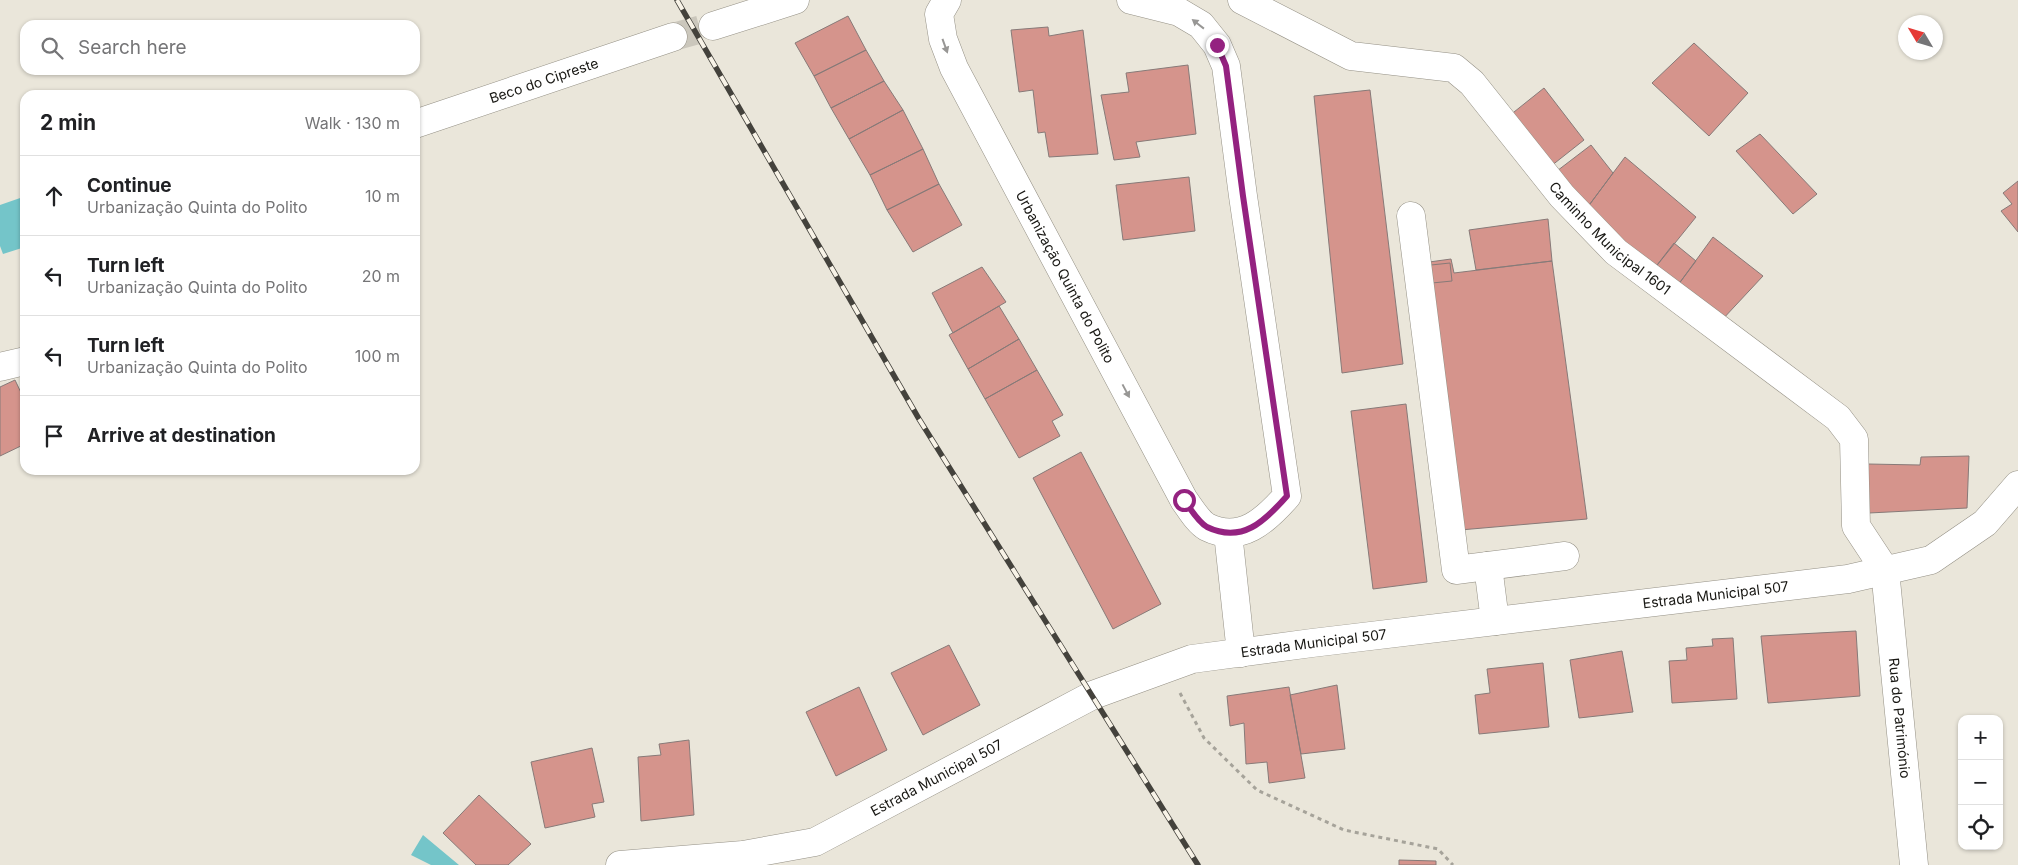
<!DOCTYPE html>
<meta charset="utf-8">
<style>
:root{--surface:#fff;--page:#f6f6f6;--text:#202124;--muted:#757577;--line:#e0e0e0}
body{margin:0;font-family:Inter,sans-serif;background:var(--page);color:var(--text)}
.controls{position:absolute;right:15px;bottom:15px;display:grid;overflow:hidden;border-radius:10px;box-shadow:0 1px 4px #0004}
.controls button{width:45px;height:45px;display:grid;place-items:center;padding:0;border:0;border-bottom:1px solid var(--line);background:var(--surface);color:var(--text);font:25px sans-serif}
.compass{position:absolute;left:1898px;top:15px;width:45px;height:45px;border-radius:50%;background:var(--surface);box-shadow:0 1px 4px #0004;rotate:308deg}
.stop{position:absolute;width:15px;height:15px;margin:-11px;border:4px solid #942280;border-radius:50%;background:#fff}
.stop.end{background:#942280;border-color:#fff;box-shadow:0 1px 5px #0008}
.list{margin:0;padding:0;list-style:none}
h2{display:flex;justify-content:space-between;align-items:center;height:65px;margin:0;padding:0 20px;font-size:21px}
h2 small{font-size:16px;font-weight:400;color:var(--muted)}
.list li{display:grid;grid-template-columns:32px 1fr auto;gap:15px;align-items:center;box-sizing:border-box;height:80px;padding:0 20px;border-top:1px solid var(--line)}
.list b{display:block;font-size:19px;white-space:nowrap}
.list p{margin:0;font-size:16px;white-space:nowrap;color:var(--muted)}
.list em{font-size:16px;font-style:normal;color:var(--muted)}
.icon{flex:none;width:28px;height:28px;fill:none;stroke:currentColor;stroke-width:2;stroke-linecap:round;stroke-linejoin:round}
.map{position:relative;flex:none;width:2018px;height:865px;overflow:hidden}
.search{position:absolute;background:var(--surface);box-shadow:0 1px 4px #0004;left:20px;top:20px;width:400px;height:55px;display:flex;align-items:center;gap:12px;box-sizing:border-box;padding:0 18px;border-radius:15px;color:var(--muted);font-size:19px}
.panel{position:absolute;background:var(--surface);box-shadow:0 1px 4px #0004;left:20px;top:90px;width:400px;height:385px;border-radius:15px}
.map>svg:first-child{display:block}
.water{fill:#74c5c9}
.building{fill:#d5948c;stroke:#877a78}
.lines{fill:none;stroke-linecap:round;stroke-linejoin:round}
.minor-tunnel{stroke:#cbc7bc;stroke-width:28;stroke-dasharray:28 14;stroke-linecap:butt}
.minor-casing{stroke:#949085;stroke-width:29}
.path{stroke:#a6a39a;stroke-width:3;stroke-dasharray:4 4;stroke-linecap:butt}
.minor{stroke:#fff;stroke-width:28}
.rail-casing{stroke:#44423c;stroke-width:5.5}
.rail{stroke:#f8f3e7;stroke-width:4;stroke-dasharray:11;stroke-linecap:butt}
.oneway{fill:#989795}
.route{stroke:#942280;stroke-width:6}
.labels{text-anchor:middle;stroke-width:5;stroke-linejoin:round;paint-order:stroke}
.street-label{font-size:14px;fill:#191814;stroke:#f8f3e7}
</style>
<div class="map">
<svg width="2018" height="865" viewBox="0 0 2018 865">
<rect width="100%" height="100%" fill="#eae6da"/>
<path class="water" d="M23,197L25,206V247L3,254L0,246V205Z
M423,835L459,865H431L411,855Z"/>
<path class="building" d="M848,16L866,50L814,76L795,43Z
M1048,27L1049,36L1083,30L1098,154L1049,157L1045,132L1038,133L1033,90L1019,92L1011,30Z
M1694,43L1748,93L1709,136L1652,83Z
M866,50L884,81L831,108L814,76Z
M1188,65L1196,134L1136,142L1140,157L1114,160L1101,95L1129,92L1126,73Z
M884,81L903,110L849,139L831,108Z
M1544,88L1584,140L1546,170L1504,120Z
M1370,90L1403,364L1342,373L1314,96Z
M903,110L923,149L870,175L849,139Z
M1760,134L1817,194L1793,214L1736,151Z
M1591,145L1613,173L1584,212L1553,174Z
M923,149L939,184L887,210L870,175Z
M1625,157L1696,217L1654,269L1584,212Z
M1189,177L1195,231L1123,240L1116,185Z
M2018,181V232L2001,211L2012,204L2003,193Z
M939,184L962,225L913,252L887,210Z
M1548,219L1552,261L1476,270L1469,230Z
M1713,237L1763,276L1721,321L1678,285Z
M1674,243L1696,261L1678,285L1654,269Z
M1451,259L1454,273L1552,261L1587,519L1460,530L1422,263Z
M1450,263L1452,281L1432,283L1431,265Z
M982,267L1006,302L953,333L932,293Z
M999,306L1019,339L968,369L949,335Z
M1019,339L1037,370L985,399L968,369Z
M1037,370L1063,415L1052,421L1060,436L1019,458L985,399Z
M15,380L25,401V444L0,456V387Z
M1406,404L1427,582L1373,589L1351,411Z
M1081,452L1161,604L1113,629L1033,478Z
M1969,456L1967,508L1869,513L1868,464L1920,465L1921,457Z
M1856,631L1860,696L1768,703L1761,636Z
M1733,638L1737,699L1672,703L1669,661L1687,660L1686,648L1713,646L1712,639Z
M949,645L980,705L923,735L891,673Z
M1622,651L1633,712L1579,718L1570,660Z
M1543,663L1549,727L1479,734L1475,695L1490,693L1487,669Z
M1337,685L1345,749L1301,754L1290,695Z
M859,687L887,750L836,776L806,712Z
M1289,687L1305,778L1269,783L1267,762L1246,764L1244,723L1230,726L1227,696Z
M689,740L694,815L641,821L638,757L661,755L659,744Z
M592,748L604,802L592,804L595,817L545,828L531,762Z
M479,795L531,844L508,865H476L443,833Z
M1399,860L1436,861V865H1399Z"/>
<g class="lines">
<path class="minor-tunnel" d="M673,37L713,26"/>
<defs>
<g id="minor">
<path id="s1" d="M947,0L939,14L943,39L954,68L1184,500C1190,508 1198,522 1207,527C1241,544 1266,520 1287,496L1243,196L1226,66L1217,45L1201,25L1179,12L1131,0"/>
<path id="s2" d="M1242,0L1351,56L1454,68L1472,83L1562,196L1616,252L1838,418L1854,439L1856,526L1885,570L1914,865"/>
<path d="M713,26L795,0"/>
<path id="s3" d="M415,124L673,37"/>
<path d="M1411,216L1456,570L1565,556"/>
<path d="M0,367L25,361"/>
<path d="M1228,533L1241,653"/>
<path d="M1488,566L1495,621"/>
<path id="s4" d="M620,865L743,855L815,842L1093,695L1192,659L1312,643L1848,579L1931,560L1985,523L2018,485"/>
</g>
</defs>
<use href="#minor" class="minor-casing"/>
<path class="path" d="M1180,693L1204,738L1257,790L1344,830L1438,849L1453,865"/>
<use href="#minor" class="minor"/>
<defs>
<path id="rail" d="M677,0L919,419L1198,865"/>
</defs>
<use href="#rail" class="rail-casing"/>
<use href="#rail" class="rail"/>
</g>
<defs><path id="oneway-solid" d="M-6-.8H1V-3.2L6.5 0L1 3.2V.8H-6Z" transform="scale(1.25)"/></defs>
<g class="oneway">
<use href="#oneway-solid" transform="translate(1198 24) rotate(-142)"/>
<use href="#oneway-solid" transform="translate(945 46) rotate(70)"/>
<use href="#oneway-solid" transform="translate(1126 391) rotate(62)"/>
</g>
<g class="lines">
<path class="route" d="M1184,500C1190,508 1198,522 1207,527C1242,544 1265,521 1287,496L1243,196L1226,66L1217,45"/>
</g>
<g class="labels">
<g class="street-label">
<text dy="5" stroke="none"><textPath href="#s3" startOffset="136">Beco do Cipreste</textPath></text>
<text dy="5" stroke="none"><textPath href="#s2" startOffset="458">Caminho Municipal 1601</textPath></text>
<text dy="5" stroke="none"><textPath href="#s1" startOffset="309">Urbanização Quinta do Polito</textPath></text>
<text dy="5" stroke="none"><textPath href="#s4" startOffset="1144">Estrada Municipal 507</textPath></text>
<text dy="5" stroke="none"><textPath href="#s4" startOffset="739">Estrada Municipal 507</textPath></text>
<text dy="5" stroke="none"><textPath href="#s2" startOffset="1064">Rua do Património</textPath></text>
<text dy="5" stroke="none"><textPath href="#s4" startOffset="334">Estrada Municipal 507</textPath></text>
</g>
</g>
</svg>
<div class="controls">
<button>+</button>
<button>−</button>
<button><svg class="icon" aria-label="locate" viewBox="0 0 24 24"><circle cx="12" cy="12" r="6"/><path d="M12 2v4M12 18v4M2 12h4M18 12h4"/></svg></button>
</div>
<svg class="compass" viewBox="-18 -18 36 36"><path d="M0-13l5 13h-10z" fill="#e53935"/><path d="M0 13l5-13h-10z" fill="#757577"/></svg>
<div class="stop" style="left:1184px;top:500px"></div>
<div class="stop end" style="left:1217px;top:45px"></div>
<div class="search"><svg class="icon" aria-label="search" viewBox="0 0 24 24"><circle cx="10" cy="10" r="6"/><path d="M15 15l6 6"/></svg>Search here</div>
<section class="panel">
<h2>2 min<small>Walk · 130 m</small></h2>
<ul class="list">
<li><svg class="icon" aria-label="ahead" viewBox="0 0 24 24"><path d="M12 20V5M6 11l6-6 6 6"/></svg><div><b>Continue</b><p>Urbanização Quinta do Polito</p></div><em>10 m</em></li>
<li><svg class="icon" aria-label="left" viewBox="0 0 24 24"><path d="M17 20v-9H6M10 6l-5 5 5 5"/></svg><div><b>Turn left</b><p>Urbanização Quinta do Polito</p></div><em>20 m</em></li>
<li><svg class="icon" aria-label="left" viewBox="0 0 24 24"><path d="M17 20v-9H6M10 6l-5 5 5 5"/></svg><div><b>Turn left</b><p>Urbanização Quinta do Polito</p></div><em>100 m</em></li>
<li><svg class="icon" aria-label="arrive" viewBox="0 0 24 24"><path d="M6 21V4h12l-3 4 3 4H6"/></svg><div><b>Arrive at destination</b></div></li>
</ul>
</section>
</div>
